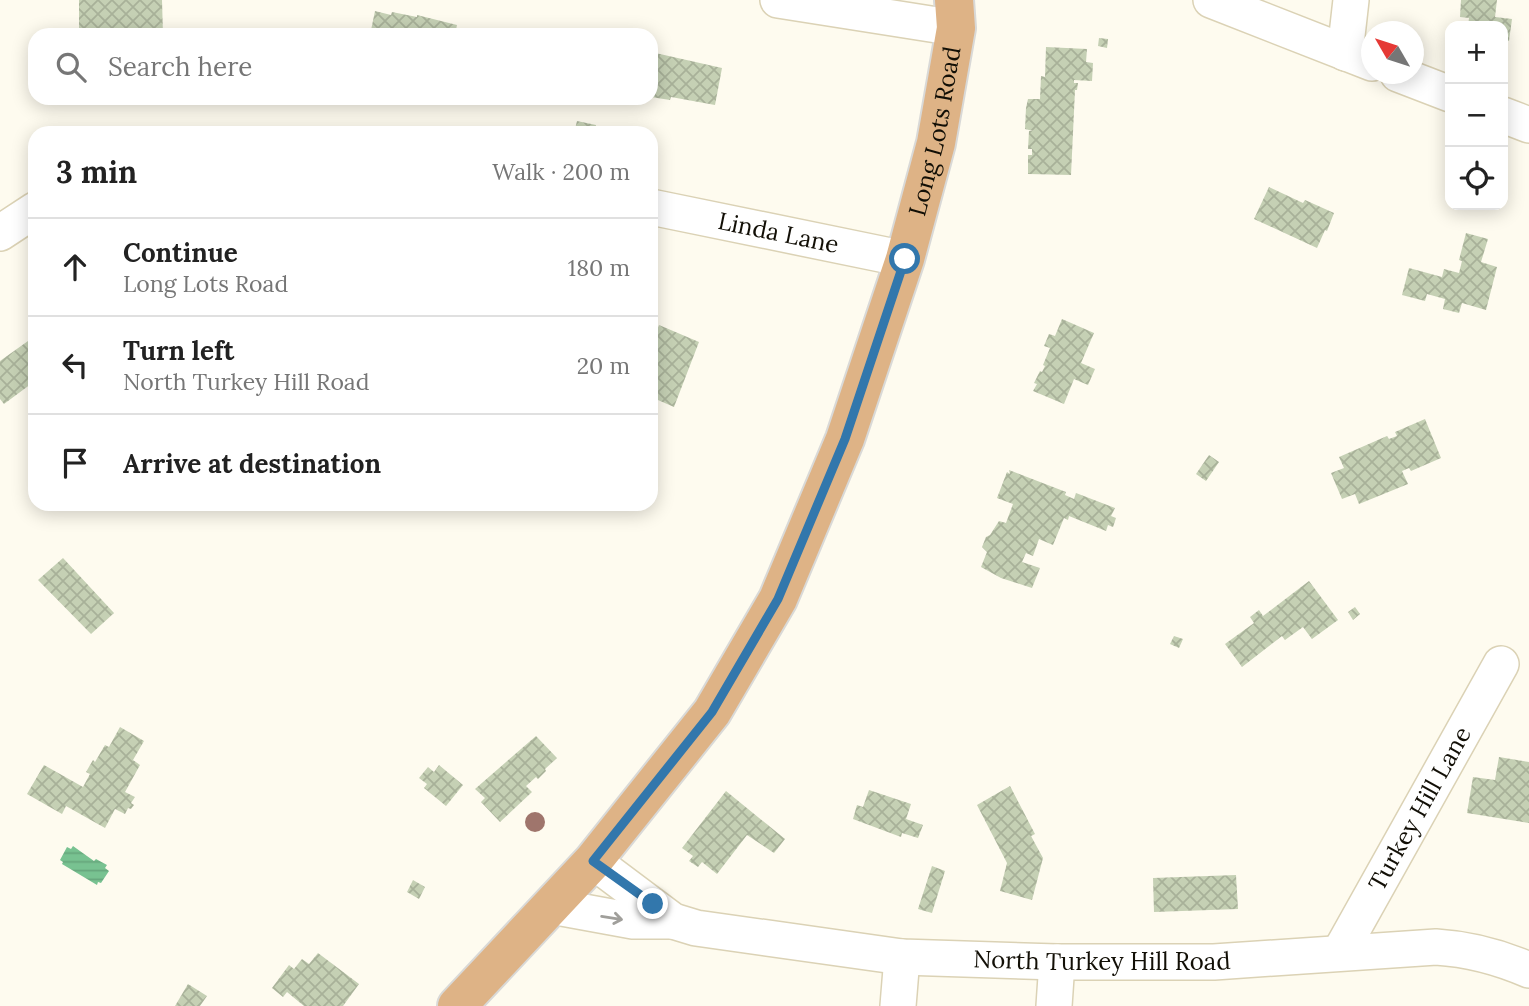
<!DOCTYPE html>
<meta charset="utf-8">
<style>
:root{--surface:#fff;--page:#f2f2f2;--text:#222;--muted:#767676;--line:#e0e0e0}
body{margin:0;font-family:Lora,serif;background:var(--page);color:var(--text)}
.controls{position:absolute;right:21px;top:21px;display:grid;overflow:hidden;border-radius:14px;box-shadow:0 4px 18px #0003}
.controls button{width:63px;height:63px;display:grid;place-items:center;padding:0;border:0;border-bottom:2px solid var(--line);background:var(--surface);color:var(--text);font:35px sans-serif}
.compass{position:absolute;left:1361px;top:21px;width:63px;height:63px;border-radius:50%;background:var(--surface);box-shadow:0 4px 18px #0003;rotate:309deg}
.stop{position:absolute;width:21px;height:21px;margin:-16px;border:5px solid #3277ac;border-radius:50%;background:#fff}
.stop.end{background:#3277ac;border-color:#fff;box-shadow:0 2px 7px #0008}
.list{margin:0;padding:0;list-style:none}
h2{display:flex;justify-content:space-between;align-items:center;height:91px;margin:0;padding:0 28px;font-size:30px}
h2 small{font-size:23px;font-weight:400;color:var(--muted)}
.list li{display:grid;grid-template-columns:46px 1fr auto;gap:21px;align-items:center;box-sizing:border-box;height:98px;padding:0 28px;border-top:2px solid var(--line)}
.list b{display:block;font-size:26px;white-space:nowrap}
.list p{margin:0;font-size:23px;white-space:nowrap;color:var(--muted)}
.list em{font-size:23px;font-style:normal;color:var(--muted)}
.icon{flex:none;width:38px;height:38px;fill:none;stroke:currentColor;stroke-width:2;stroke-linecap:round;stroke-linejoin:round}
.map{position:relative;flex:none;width:1529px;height:1006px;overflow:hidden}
.search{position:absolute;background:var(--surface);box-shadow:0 4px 18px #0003;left:28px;top:28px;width:630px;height:77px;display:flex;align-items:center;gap:18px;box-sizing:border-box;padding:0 24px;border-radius:21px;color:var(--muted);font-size:26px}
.panel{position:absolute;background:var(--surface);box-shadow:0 4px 18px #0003;left:28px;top:126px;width:630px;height:385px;border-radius:21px}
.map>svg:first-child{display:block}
.water{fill:url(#water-rules)}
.building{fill:url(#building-cross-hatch)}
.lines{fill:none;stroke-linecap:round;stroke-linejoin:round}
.minor-casing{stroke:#dbd2b5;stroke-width:38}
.major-casing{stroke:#d9d9d7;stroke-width:42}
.minor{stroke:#fff;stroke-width:35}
.major{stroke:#deb386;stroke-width:38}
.tree{fill:#9f756c}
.oneway{stroke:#a09f9b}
.route{stroke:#3277ac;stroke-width:9}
.labels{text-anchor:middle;stroke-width:5;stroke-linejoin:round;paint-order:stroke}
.street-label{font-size:24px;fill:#120f06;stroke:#fff}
</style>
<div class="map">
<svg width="1529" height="1006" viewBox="0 0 1529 1006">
<defs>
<pattern id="water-rules" width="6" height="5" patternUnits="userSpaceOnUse" patternTransform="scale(1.75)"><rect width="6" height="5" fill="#78c291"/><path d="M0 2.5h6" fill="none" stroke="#67a67c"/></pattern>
<pattern id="building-cross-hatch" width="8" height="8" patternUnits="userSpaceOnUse" patternTransform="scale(1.75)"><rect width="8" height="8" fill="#c5d0b4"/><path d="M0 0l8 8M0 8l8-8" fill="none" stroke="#a8b199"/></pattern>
</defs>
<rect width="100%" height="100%" fill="#fefbef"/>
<path class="water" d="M73,846L94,861L96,859L107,865L105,868L109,871L101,883L98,882L97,885L62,864L63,862L60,860L67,847L71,849Z"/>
<path class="building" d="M79,0H162L163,35H79Z
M1461,0H1497L1495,17L1512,19L1509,41L1503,40V26H1468L1469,18L1460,17Z
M375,11L391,15L392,12L417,17V15L457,25L455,35H370Z
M1099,38L1108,39L1107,48L1098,46Z
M1046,47L1087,49L1086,62L1093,63L1092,81L1074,80V83H1078L1077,90H1075L1071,175L1028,174V155H1032V149H1028L1029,131H1033L1025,129L1026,108L1028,99H1040L1041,76L1045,77Z
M651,52L722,68L715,105L671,97L670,100L651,97Z
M577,121L596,125L595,133H574Z
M1269,187L1303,203L1305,200L1334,213L1327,231L1325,230L1317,248L1254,219Z
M1466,233L1488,239L1481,262L1497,267L1486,310L1462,303L1459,313L1443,309L1445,299L1427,294L1425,301L1402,295L1409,268L1442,277L1444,269L1459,273L1462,261L1459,260Z
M1062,319L1094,333L1081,363L1095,369L1088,385L1074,379L1064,404L1033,391L1037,384L1034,383L1040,371L1042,372L1045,366L1043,365L1050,348L1044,346L1049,334L1055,336Z
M659,325L699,342L674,407L651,397V345Z
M35,336V381L4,404L0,399V361Z
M1425,419L1441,458L1411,471L1409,468L1402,471L1408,484L1359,504L1355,494L1342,499L1331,473L1344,468L1339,457L1387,436L1389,439L1397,436L1395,432Z
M1209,455L1219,462L1206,481L1196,474Z
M1009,470L1066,492L1065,495L1074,499L1076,493L1115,508L1111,516L1116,518L1113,527L1108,525L1106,531L1069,516L1068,520L1064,518L1053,545L1039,539L1033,556L1026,553L1022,562L1040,568L1032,588L1001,578L981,567L987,552L982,547L986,537L990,535L999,521L1006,523L1013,504L997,498L1007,472L1010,474Z
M63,558L114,613L91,634L38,580Z
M1309,581L1338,620L1312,639L1303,627L1285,640L1282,636L1242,667L1225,644L1254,623L1250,617L1259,610L1263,616Z
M1355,607L1360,614L1353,620L1348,612Z
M1174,636L1183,639L1179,648L1170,644Z
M120,727L144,741L133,760L140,765L125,792L135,797L131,803L134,805L131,809L128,808L125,814L115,809L105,828L66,806L62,814L27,794L44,765L83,787L90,774L86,772L93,760L95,762L105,745L109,747Z
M536,736L557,758L545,769L546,771L538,779L536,777L526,786L532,792L500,822L481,802L485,798L475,789Z
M1499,757L1529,762V823L1467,813L1473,777L1495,780Z
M439,765L463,785L446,806L424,788L427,784L419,778L428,767L434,772Z
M1010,786L1035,834L1031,836L1043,858L1032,900L1000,891L1007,863L977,805Z
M869,790L911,804L906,819L923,825L918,838L902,833L901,837L853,819L857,805L863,807Z
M726,791L785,839L774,853L747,835L717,874L702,862L698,867L689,861L693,856L682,848Z
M932,866L945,871L932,913L918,909Z
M1236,875L1238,909L1154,912L1153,878Z
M413,880L425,887L419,899L407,892Z
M318,953L359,984L343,1006H304L287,992L283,997L272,988L289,965L294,969L302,959L309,964Z
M188,984L207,996L200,1006H175Z"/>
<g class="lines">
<defs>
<g id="minor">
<path d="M778,0L956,28"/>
<path d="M1211,0L1372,63"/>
<path d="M1345,53L1351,0"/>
<path d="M1398,74L1450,94"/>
<path d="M1503,115L1529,125"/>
<path id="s1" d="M651,207L905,259"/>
<path d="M0,233L35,210"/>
<path id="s2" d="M593,861L673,921L696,928L902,957L1057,962H1214L1436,947C1469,949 1499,957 1529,970"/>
<path d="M551,906L633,921H673"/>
<path id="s3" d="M1340,952L1501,664"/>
<path d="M898,1006L902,957"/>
<path d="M1054,1006L1057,962"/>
</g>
<g id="major">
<path id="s4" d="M457,1006L593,861L712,712L778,599L845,439L905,259L936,143L956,28L954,0"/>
</g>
</defs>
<use href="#minor" class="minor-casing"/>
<use href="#major" class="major-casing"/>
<use href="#minor" class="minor"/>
<use href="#major" class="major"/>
</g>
<circle class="tree" cx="535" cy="822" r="10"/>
<defs><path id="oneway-shaft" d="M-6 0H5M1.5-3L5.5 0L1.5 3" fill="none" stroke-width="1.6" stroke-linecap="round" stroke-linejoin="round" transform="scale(1.75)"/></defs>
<use class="oneway" href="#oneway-shaft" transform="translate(612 918) rotate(9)"/>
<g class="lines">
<path class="route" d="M653,904L593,861L712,712L778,599L845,439L905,259"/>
</g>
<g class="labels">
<g class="street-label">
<text dy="8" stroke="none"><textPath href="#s4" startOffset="1015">Long Lots Road</textPath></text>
<text dy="8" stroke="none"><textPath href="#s1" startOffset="130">Linda Lane</textPath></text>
<text dy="8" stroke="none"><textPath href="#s3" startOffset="164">Turkey Hill Lane</textPath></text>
<text dy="8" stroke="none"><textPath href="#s2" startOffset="532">North Turkey Hill Road</textPath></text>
</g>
</g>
</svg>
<div class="controls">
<button>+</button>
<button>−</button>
<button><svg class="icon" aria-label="locate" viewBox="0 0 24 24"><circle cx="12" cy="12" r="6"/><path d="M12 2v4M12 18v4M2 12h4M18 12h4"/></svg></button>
</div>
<svg class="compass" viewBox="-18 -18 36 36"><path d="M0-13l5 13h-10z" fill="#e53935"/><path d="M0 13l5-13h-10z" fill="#767676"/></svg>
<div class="stop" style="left:905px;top:259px"></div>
<div class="stop end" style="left:653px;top:904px"></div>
<div class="search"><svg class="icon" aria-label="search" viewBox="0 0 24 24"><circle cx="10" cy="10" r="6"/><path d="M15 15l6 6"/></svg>Search here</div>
<section class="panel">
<h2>3 min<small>Walk · 200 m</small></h2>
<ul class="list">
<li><svg class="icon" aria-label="ahead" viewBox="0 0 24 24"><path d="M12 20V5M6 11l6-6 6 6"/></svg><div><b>Continue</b><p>Long Lots Road</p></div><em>180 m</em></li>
<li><svg class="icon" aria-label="left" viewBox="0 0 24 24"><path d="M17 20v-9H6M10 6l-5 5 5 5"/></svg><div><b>Turn left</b><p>North Turkey Hill Road</p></div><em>20 m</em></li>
<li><svg class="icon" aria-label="arrive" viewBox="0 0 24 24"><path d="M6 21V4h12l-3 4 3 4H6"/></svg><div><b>Arrive at destination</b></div></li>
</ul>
</section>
</div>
